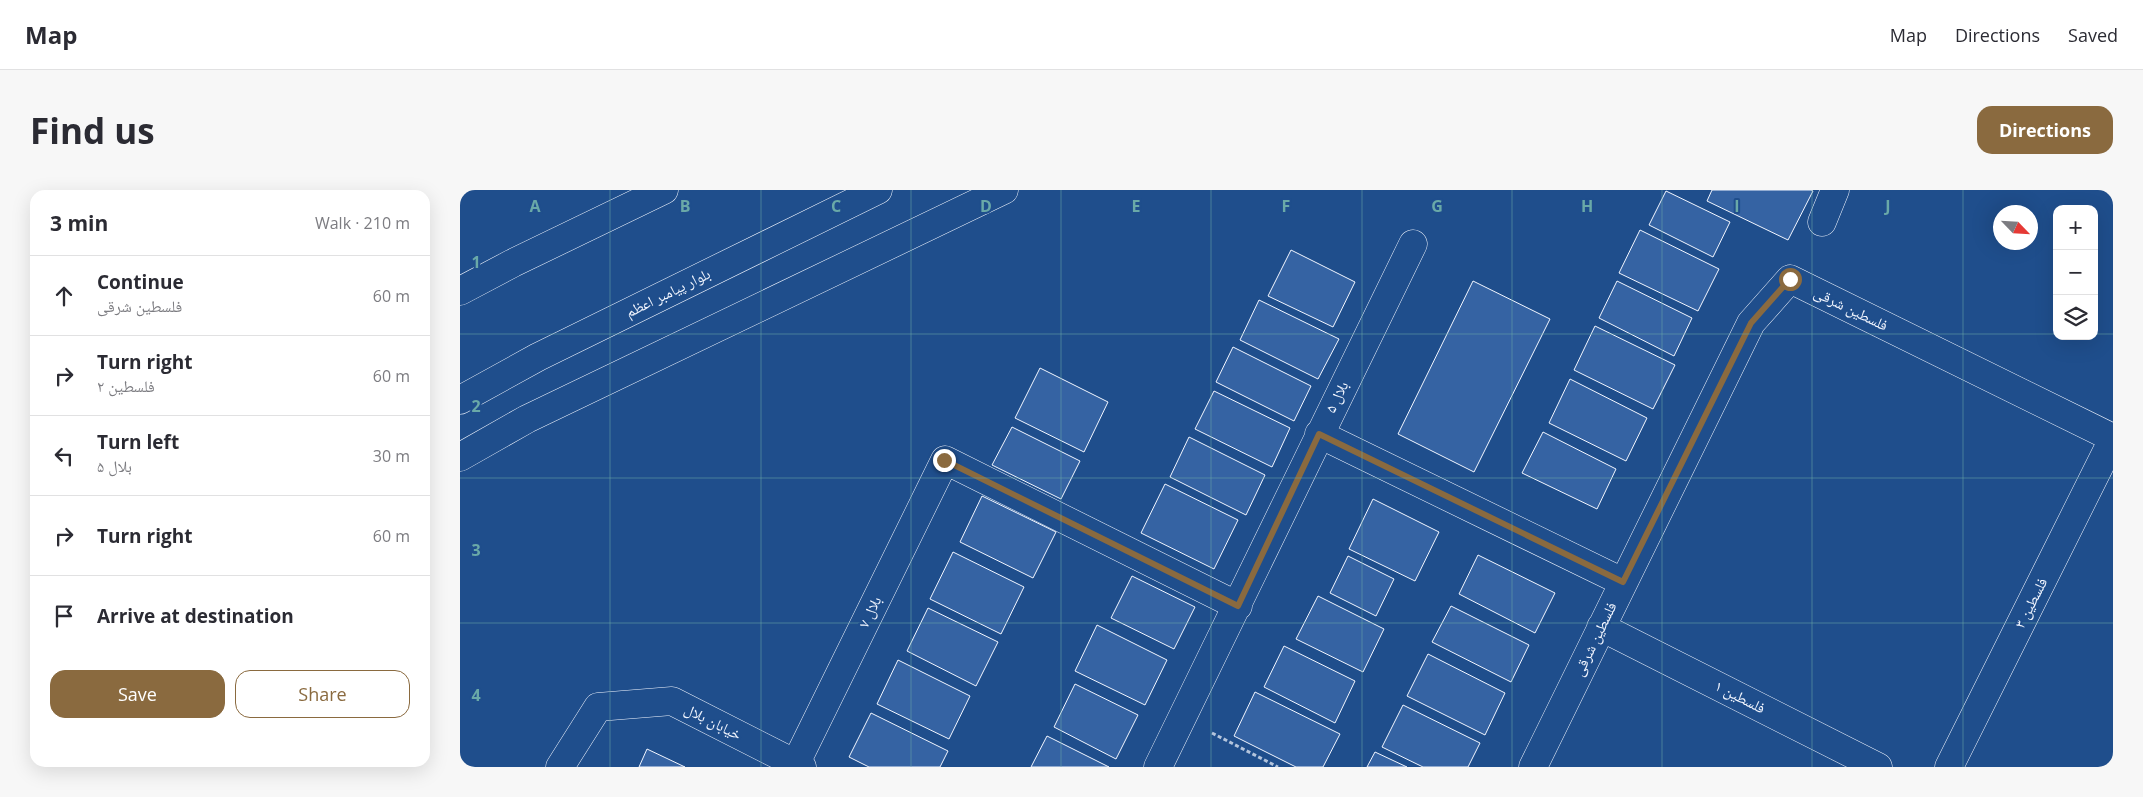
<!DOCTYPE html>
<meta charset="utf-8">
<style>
:root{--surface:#fff;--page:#f7f7f7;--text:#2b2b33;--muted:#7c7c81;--line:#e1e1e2;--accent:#8a6a3f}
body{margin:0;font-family:"Open Sans","Noto Naskh Arabic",sans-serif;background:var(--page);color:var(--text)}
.controls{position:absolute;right:15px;top:15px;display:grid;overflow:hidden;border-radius:10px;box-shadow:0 5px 20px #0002}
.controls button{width:45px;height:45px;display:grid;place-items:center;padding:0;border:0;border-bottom:1px solid var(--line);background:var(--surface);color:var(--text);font:25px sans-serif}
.compass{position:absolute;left:1533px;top:15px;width:45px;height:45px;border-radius:50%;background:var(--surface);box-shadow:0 5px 20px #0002;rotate:115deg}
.stop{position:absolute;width:15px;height:15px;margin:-11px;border:4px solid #8a6a3f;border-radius:50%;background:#fff}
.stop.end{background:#8a6a3f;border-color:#fff;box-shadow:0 1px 5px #0008}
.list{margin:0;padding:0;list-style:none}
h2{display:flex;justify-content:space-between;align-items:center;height:65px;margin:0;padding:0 20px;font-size:21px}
h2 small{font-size:16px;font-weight:400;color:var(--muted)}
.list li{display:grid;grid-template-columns:32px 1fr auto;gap:15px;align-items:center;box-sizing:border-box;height:80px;padding:0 20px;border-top:1px solid var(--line)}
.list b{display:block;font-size:19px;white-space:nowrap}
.list p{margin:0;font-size:16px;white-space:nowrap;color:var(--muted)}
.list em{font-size:16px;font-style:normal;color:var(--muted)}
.actions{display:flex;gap:10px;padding:15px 20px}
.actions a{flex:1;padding:11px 0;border:1px solid var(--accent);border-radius:15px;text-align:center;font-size:18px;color:var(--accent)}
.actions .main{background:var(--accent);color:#fff}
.icon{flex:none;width:28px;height:28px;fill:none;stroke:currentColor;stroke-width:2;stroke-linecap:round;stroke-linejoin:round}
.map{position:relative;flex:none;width:1653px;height:577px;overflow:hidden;border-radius:15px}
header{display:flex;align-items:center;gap:30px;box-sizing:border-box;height:70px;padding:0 25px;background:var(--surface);border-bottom:1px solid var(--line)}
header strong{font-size:24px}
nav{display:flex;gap:28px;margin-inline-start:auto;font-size:18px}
.intro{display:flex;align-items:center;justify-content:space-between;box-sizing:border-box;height:120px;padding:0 30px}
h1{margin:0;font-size:35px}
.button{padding:12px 22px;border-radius:15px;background:var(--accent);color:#fff;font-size:18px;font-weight:700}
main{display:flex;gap:30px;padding:0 30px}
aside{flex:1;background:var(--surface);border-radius:15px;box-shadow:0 5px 20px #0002}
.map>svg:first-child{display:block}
.building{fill:#3563a3;stroke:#f2f6ff}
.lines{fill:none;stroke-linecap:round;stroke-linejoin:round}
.minor-casing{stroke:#f2f6ff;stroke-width:29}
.major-casing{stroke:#f2f6ff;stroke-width:29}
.path{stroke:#b3c4dc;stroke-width:3;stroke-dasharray:4 2.5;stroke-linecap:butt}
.minor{stroke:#1f4e8c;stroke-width:28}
.major{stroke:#1f4e8c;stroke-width:28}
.route{stroke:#8a6a3f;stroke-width:6}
.grid{fill:none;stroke:#6aa9a8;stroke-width:1;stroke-opacity:0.55}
.labels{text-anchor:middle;stroke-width:4;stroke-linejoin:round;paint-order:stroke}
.street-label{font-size:15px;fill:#f2f6ff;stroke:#1f4e8c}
.grid-label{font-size:16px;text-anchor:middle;font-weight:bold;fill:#6aa9a8;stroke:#1f4e8c;stroke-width:4;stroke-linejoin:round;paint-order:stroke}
</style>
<header>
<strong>Map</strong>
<nav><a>Map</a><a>Directions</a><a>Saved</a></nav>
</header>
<div class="intro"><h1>Find us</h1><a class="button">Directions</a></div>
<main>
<aside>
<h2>3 min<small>Walk · 210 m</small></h2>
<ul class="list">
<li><svg class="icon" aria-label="ahead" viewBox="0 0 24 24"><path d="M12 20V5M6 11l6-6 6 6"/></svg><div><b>Continue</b><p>فلسطین شرقی</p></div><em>60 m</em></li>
<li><svg class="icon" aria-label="right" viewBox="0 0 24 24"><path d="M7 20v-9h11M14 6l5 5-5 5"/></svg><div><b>Turn right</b><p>فلسطین ۲</p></div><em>60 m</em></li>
<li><svg class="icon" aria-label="left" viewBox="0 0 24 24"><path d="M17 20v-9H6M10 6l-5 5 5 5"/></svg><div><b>Turn left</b><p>بلال ۵</p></div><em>30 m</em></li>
<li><svg class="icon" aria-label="right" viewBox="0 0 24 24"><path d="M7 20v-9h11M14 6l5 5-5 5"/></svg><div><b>Turn right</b></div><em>60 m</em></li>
<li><svg class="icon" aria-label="arrive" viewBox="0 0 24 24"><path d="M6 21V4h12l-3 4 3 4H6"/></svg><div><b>Arrive at destination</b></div></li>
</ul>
<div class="actions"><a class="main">Save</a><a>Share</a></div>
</aside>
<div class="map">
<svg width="1653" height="577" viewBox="0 0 1653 577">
<rect width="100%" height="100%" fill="#1f4e8c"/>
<path class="building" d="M1252,0H1351L1353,1L1328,50L1247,11Z
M1206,1L1270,32L1253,67L1189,35Z
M1180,40L1259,79L1238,121L1159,83Z
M831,60L895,92L873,137L808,106Z
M1013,91L1090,129L1014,282L938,244Z
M1157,91L1232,128L1214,166L1139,128Z
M799,110L879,149L858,189L780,150Z
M1135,136L1215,175L1193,219L1114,180Z
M773,157L851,196L834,231L756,192Z
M580,178L648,212L624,262L555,228Z
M1110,189L1187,228L1166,271L1089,233Z
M754,201L830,238L812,277L735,239Z
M552,237L620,271L601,309L532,275Z
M1083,242L1156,279L1137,319L1062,283Z
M729,247L805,285L786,325L710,287Z
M705,294L778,330L754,379L681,343Z
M522,306L596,342L573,388L500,352Z
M913,309L979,342L955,391L889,359Z
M493,362L564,397L541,444L470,409Z
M1018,365L1095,403L1075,443L999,404Z
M888,366L934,389L916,426L870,403Z
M672,386L735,417L714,459L651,428Z
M858,406L924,439L903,482L836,449Z
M991,416L1069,455L1051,492L972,452Z
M468,418L538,452L516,496L447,461Z
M637,435L707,470L685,515L615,481Z
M824,456L895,491L875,533L804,497Z
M968,464L1045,503L1025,545L947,506Z
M438,470L510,506L489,549L417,514Z
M615,494L678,525L656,569L594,537Z
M795,502L880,544L863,577H836L774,546Z
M943,515L1020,553L1008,577H963L922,557Z
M411,523L488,561L480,577H409L389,567Z
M587,546L649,577H571Z
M187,559L225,577H179Z
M915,562L947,577H907Z"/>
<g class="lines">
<defs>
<path id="minor" d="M1362,32L1375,0
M859,244L1163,392
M0,267L67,229L544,0
M1141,437L1418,577
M100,577L138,517L212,511L342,577
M334,577L485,270L778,416
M698,577L953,54
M1073,577L1291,133L1330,89L1653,248
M1489,577L1653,249"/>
<path id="major" d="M0,101L53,73L204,0
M0,210L78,167L418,0"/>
</defs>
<use href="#minor" class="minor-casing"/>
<use href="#major" class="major-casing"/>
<path class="path" d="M752,543L818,577"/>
<use href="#minor" class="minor"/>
<use href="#major" class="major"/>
</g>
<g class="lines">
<path class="route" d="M484,270L778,416L859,244L1163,392L1291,133L1330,89"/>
</g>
<path class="grid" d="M150,0V577M301,0V577M451,0V577M601,0V577M751,0V577M902,0V577M1052,0V577M1202,0V577M1352,0V577M1503,0V577M0,144H1597M1634,144H1653M0,288H1653M0,433H1653"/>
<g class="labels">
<g class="street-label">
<text transform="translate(208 103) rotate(-26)" y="5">بلوار پیامبر اعظم</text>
<text transform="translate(1391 119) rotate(26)" y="5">فلسطین شرقی</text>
<text transform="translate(877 207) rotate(-64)" y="5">بلال ۵</text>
<text transform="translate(1571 413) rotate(-63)" y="5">فلسطین ۳</text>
<text transform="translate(410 422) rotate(-64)" y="5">بلال ۷</text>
<text transform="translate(1135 449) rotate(-64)" y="5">فلسطین شرقی</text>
<text transform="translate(1280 507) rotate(27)" y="5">فلسطین ۱</text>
<text transform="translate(253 532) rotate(27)" y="5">خیابان بلال</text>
</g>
</g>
<g class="grid-label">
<text x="75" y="22">A</text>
<text x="225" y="22">B</text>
<text x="376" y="22">C</text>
<text x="526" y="22">D</text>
<text x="676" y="22">E</text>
<text x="826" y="22">F</text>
<text x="977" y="22">G</text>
<text x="1127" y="22">H</text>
<text x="1277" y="22">I</text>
<text x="1428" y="22">J</text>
<text x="16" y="78">1</text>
<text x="16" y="222">2</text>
<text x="16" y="366">3</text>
<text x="16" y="511">4</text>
</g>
</svg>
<div class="controls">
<button>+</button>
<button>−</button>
<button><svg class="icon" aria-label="layers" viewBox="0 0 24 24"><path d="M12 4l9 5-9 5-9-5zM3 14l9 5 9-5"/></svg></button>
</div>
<svg class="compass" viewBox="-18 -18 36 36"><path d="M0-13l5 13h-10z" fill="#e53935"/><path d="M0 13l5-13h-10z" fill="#7c7c81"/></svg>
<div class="stop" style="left:1330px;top:89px"></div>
<div class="stop end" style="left:484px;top:270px"></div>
</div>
</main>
